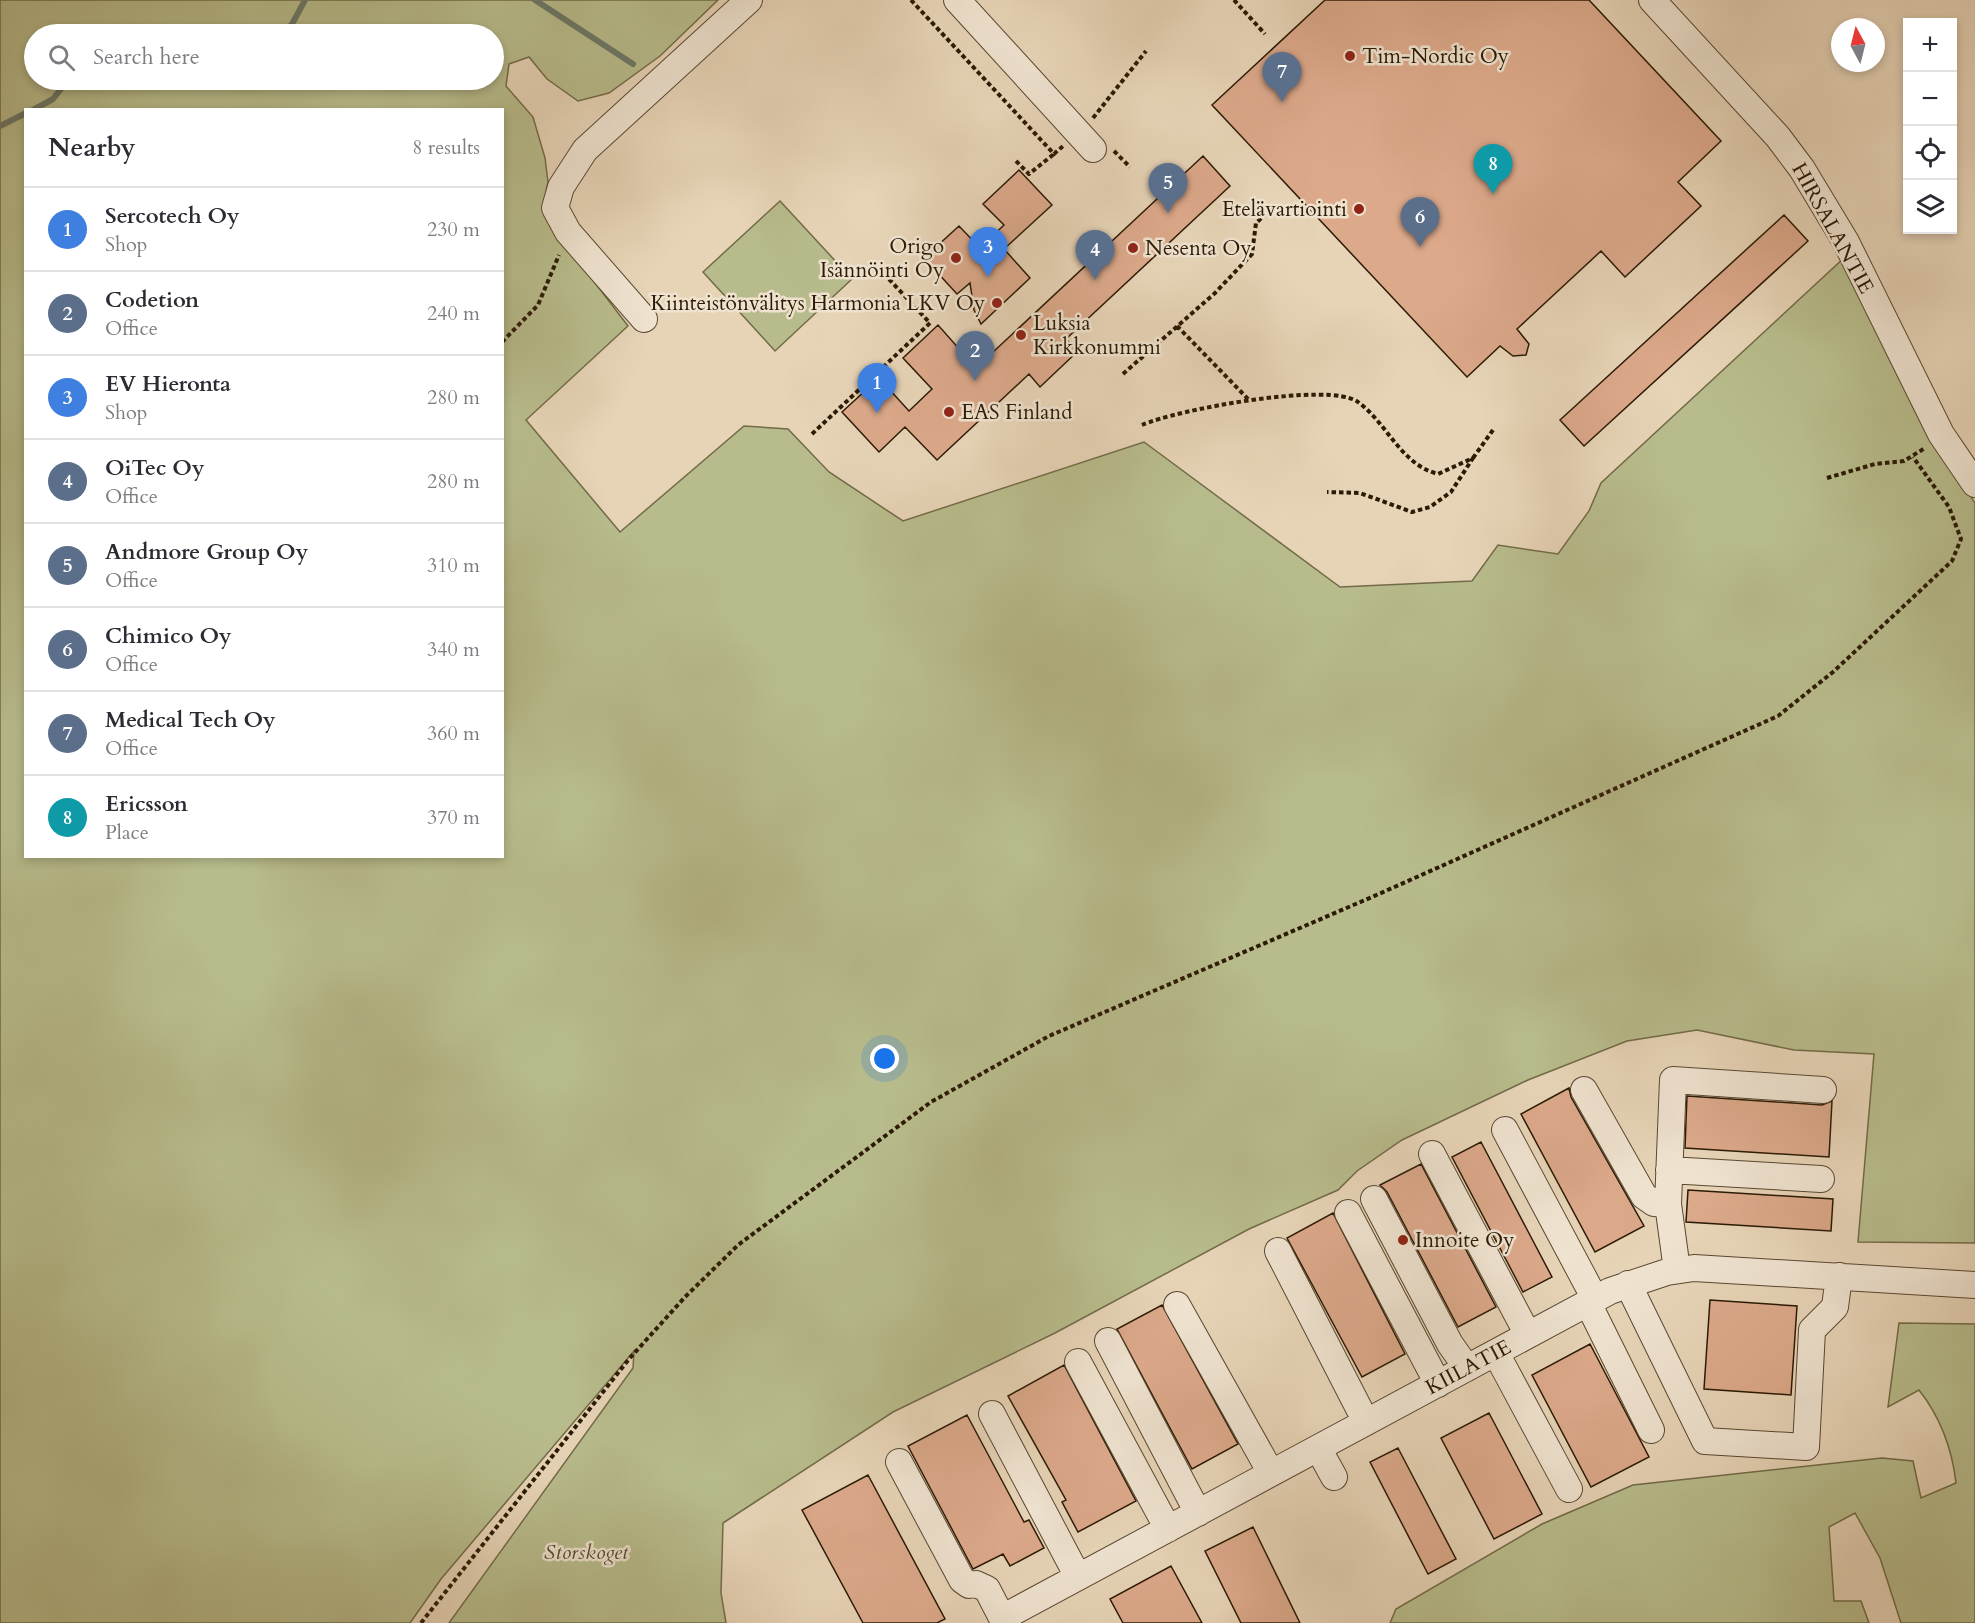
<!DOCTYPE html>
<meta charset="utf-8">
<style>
:root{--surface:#fff;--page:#f2f2f3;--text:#2b2b33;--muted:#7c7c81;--line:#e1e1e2;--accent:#111827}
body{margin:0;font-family:Cardo,serif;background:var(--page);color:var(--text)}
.controls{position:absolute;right:18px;top:18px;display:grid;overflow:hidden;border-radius:0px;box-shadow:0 3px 9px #0003}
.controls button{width:54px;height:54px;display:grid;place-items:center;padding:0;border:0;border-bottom:2px solid var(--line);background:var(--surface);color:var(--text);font:30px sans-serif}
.compass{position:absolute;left:1831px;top:18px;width:54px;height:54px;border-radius:50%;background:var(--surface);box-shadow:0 3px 9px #0003;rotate:353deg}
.you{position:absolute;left:885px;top:1059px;width:21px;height:21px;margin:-15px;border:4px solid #fff;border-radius:50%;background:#1a73e8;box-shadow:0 0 0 9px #1a73e833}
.badge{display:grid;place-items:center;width:39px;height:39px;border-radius:50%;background:var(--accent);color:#fff;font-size:20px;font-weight:700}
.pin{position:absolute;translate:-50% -50px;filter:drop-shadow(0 2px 3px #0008)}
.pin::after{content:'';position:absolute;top:32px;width:21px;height:18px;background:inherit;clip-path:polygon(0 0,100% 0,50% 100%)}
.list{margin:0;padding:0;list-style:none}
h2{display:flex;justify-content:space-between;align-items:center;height:78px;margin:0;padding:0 24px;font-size:26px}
h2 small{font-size:20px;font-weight:400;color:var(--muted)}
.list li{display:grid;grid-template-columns:39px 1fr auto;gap:18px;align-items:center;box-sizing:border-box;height:84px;padding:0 24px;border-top:2px solid var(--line)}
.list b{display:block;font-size:22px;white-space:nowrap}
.list p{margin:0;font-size:20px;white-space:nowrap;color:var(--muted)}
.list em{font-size:20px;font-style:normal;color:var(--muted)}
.icon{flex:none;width:33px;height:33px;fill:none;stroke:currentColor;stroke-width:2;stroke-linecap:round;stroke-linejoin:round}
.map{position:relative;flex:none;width:1975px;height:1623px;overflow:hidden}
.search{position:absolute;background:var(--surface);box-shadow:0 3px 9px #0003;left:24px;top:24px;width:480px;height:66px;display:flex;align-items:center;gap:15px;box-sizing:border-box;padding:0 21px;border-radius:33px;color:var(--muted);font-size:22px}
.panel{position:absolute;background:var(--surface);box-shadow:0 3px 9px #0003;left:24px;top:108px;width:480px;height:750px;border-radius:0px}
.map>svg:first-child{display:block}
.green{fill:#b8bc8c;stroke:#726b48;stroke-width:1.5;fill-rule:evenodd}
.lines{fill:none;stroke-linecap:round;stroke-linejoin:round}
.stream{stroke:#6c7968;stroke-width:6}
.building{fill:#dca98b;stroke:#2b1a04;stroke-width:1.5}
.minor-casing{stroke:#5a4831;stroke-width:28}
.path{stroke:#2b1a04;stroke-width:4;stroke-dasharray:4.5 3;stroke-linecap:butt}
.minor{stroke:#efe3d0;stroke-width:26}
.poi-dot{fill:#8f2418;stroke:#efe3d0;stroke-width:2}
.labels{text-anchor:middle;stroke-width:5;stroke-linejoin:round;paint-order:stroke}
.poi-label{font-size:21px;fill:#2b1a04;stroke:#efe3d0;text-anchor:start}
.street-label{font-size:21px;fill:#2b1a04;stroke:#efe3d0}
.park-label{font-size:21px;font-style:italic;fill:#554b2d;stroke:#efe3d0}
</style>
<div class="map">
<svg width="1975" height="1623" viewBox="0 0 1975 1623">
<rect width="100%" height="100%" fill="#e7d4b7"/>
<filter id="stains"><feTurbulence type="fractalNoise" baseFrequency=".00333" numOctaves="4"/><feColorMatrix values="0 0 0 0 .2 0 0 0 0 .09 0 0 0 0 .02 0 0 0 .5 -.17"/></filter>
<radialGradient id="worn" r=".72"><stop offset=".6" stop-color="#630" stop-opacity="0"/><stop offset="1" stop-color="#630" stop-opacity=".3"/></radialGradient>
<path class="green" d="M0,0H718L660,56L609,93L578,101L547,79L529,57L509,64L506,86L533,117L545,158L548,182L544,201L547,220L628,326L526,420L620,532L744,426L788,429L829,472L903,521L1144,442L1340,587L1472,581L1498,545L1558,554L1589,511L1601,483L1845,257L1916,413L1975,503V1243L1858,1242L1874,1054L1794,1050L1697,1030L1627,1041L1528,1080L1402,1140L1357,1171L1338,1190L1249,1229L1055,1333L893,1412L723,1523L721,1593L726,1623H449L633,1368L634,1351L441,1579L410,1623H0ZM34,34H494V80H34ZM26,110H502V856H26Z
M780,201L852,279L775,351L703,272Z
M1899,1323L1975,1324V1623H1901L1880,1558L1855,1513L1829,1527L1834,1601H1861L1869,1623H1390L1396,1609L1542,1524L1633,1485L1882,1458L1913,1461L1921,1498L1956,1483C1952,1448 1941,1418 1919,1390L1888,1407Z"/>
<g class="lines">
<path class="stream" d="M535,0L633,64
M261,34L291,26L305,0
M33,110L53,99L68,80
M0,126L26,113"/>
</g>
<path class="building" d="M1325,0H1589L1721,141L1678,182L1701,206L1625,277L1601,251L1517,329L1529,344L1526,355L1513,356L1500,346L1467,377L1212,105Z
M1203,156L1230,186L1066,339L1078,351L1040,387L1029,374L937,460L905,427L879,452L842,412L879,378L909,411L932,389L903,358L938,325L976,368Z
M1019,170L1052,205L1004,249L1030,278L981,324L974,310L970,283L957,294L924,258L959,226L980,248L1004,225L983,204Z
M1784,215L1808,241L1584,446L1560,420Z
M1569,1088L1571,1097L1644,1226L1595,1252L1521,1114Z
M1687,1096L1822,1105L1832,1101L1829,1157L1685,1148Z
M1481,1142L1552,1277L1523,1292L1452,1157Z
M1421,1164L1496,1307L1458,1327L1387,1192L1380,1185Z
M1688,1190L1833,1199L1831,1231L1686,1222Z
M1333,1213L1405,1354L1362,1377L1287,1238Z
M1710,1300L1797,1306L1791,1395L1704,1389Z
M1162,1305L1238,1444L1192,1469L1117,1329Z
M1590,1344L1649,1457L1591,1487L1532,1375Z
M1064,1365L1136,1501L1078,1532L1062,1502L1066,1500L1008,1396Z
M1489,1413L1542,1514L1494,1539L1441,1438Z
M967,1415L1024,1522L1029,1520L1044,1548L1010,1566L1003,1554L973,1569L908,1446Z
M1398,1448L1456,1559L1428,1574L1370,1462Z
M868,1475L945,1619L937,1623H863L802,1510Z
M1253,1527L1300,1623H1241L1205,1551Z
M1171,1566L1202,1623H1123L1110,1599Z"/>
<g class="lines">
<defs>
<path id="minor" d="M957,0L1093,149
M1652,0L1778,137L1802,169L1846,242L1941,434L1975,484
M644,319L568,232L555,208L561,187L585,150L749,0
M1584,1090L1644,1196L1654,1203L1668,1204
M1505,1130L1595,1299
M1432,1154L1528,1335
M1669,1170L1821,1179
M1374,1199L1450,1344L1467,1368
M1348,1213L1438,1384
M1278,1251L1366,1422
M1677,1270L1668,1204L1673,1080L1823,1090
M1628,1284L1705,1441L1806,1447L1812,1330L1835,1307L1839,1276
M1588,1303L1651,1430
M1177,1305L1271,1473
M1108,1341L1198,1513
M1496,1353L1569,1489
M1078,1362L1168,1529
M992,1414L1078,1577
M1318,1448L1334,1477
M899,1462L962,1580L969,1585L976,1584L987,1589L1002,1618L1610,1291L1667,1272L1694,1268L1975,1285"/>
</defs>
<use href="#minor" class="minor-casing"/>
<path class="path" d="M911,0L1054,154L1063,146
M1234,0L1265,34
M1093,118L1146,51
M1114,151L1130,167
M1016,161L1029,174L1054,154
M1177,326L1249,400
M502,342L538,305L559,255
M1123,374L1215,293L1252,254L1256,223L1276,205
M1142,425C1175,410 1330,381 1358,402C1388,424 1400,464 1438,474L1473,458L1451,492L1430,507L1412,512L1360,493L1327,492
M812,434L930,323L886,276
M1473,458L1493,430
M1827,478L1875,464L1904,461L1925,448
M421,1623L629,1359L685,1297L738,1245L931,1102L1049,1036L1372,897L1778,716L1833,672L1952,561L1961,539L1949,507L1913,457"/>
<use href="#minor" class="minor"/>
</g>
<g class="poi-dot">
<circle cx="1350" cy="56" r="6"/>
<circle cx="1359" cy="209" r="6"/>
<circle cx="1133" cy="248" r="6"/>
<circle cx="956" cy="258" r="6"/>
<circle cx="997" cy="303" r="6"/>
<circle cx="1021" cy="335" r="6"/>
<circle cx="949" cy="412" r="6"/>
<circle cx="1403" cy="1240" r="6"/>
</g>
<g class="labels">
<g class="poi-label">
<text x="1362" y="63">Tim-Nordic Oy</text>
<text x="1347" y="216" text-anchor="end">Etelävartiointi</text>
<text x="944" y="253" text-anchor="end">Origo<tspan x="944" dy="24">Isännöinti Oy</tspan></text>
<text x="1145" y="255">Nesenta Oy</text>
<text x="985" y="310" text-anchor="end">Kiinteistönvälitys Harmonia LKV Oy</text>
<text x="1033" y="330">Luksia<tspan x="1033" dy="24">Kirkkonummi</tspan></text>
<text x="961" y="419">EAS Finland</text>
<text x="1415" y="1247">Innoite Oy</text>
</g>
<g class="street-label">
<text transform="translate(1833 228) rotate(61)" y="7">HIRSALANTIE</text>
<text transform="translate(1468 1367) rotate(-28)" y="7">KIILATIE</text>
</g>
<g class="park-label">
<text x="586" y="1559">Storskoget</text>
</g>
</g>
<rect width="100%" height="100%" filter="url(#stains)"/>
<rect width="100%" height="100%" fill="url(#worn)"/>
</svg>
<div class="controls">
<button>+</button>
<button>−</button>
<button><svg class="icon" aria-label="locate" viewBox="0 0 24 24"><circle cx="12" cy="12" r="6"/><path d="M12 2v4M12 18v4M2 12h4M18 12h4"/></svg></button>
<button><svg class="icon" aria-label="layers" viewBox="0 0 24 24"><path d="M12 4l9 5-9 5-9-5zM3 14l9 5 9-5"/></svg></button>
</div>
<svg class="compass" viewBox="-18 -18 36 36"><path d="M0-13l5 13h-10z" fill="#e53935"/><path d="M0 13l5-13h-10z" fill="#7c7c81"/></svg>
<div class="you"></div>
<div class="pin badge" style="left:877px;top:413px;background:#3f7fe0">1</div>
<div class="pin badge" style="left:975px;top:381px;background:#5c6f8a">2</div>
<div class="pin badge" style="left:988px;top:277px;background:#3f7fe0">3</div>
<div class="pin badge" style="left:1095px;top:280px;background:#5c6f8a">4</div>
<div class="pin badge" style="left:1168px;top:213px;background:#5c6f8a">5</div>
<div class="pin badge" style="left:1420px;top:247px;background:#5c6f8a">6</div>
<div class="pin badge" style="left:1282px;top:102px;background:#5c6f8a">7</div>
<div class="pin badge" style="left:1493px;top:194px;background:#0f9aa8">8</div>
<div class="search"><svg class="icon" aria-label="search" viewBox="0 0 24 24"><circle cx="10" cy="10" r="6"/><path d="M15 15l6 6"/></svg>Search here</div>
<section class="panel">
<h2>Nearby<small>8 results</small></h2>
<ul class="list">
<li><span class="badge" style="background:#3f7fe0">1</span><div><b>Sercotech Oy</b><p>Shop</p></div><em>230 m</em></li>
<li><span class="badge" style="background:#5c6f8a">2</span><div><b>Codetion</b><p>Office</p></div><em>240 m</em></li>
<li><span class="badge" style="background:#3f7fe0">3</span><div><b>EV Hieronta</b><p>Shop</p></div><em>280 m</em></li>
<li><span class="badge" style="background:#5c6f8a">4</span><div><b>OiTec Oy</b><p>Office</p></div><em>280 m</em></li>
<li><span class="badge" style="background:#5c6f8a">5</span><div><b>Andmore Group Oy</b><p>Office</p></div><em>310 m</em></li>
<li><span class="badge" style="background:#5c6f8a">6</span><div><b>Chimico Oy</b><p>Office</p></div><em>340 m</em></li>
<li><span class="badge" style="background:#5c6f8a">7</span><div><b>Medical Tech Oy</b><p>Office</p></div><em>360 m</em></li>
<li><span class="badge" style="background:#0f9aa8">8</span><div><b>Ericsson</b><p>Place</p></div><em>370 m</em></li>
</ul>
</section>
</div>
